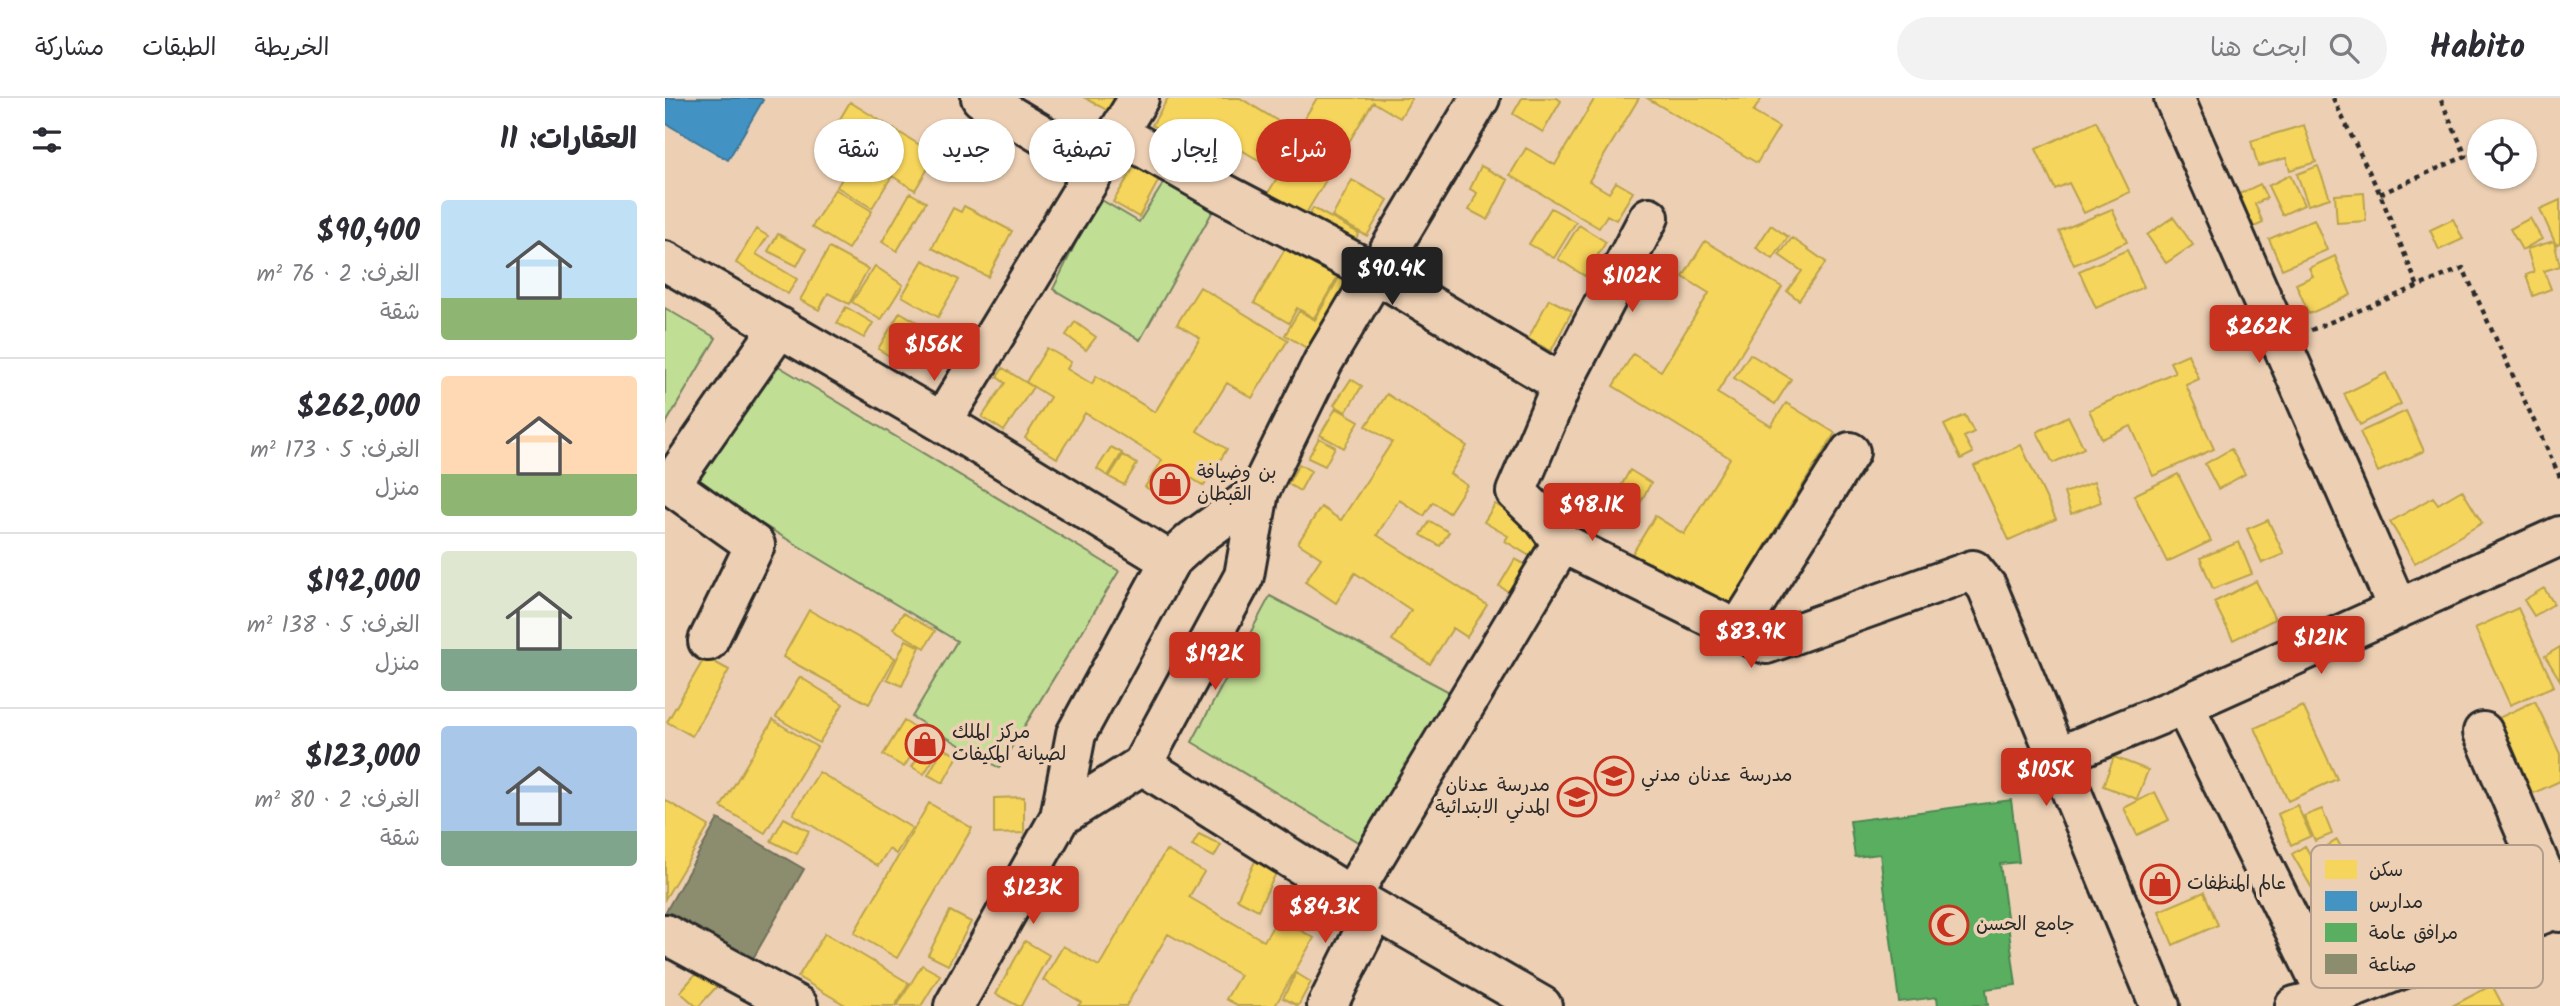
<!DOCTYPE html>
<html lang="ar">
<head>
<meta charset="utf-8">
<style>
	body { margin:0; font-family:Kalam,"Playpen Sans Arabic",sans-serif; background:#f2f2f3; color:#2b2b33; direction:rtl; height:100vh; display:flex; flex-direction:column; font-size:26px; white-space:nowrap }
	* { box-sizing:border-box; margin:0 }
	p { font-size:23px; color:#7c7c81 }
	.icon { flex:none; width:38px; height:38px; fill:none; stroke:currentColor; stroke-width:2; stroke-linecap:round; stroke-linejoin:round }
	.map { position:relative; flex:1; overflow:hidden; direction:ltr }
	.panel { display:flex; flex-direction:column; background:#fff; width:665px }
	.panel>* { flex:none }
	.top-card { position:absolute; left:21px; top:21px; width:665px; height:63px; direction:rtl; display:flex; gap:14px }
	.tools { position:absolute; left:1802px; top:21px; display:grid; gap:14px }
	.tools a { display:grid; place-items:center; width:70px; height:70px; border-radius:50%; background:#fff; box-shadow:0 2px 5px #0004; font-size:35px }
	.price { position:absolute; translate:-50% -60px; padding:0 16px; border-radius:7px; background:#c8321e; color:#fff; font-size:23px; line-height:46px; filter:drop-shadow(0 2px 4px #0008) }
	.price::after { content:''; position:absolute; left:50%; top:42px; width:21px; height:16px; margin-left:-10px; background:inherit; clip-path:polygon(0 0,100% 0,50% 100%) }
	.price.active { background:#222; color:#fff }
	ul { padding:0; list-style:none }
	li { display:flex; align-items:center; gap:21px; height:175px; padding:0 28px }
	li+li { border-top:2px solid #e1e1e2 }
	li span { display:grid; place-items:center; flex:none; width:196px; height:140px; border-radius:7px; color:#555 }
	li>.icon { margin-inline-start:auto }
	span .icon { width:84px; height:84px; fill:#fffc; stroke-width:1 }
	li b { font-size:30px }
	h2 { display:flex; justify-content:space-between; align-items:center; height:84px; padding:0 28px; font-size:30px }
	.pill { padding:0 24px; border-radius:32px; background:#fff; box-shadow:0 2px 5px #0004; font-size:24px; line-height:63px }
	.pill.active { background:#c8321e; color:#fff }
	header { display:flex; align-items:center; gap:42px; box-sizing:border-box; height:98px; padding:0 35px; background:#fff; border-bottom:2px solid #e1e1e2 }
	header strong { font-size:33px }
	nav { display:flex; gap:38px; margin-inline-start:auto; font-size:24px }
	.search { width:490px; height:63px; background:#f2f2f3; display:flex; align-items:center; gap:18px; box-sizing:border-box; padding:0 24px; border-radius:38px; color:#7c7c81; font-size:26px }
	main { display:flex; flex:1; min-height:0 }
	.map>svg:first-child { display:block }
	.green { fill:#c1de95; stroke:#768460; stroke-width:2 }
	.homes { fill:#f6d55c; stroke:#b9a24d; stroke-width:2 }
	.schools { fill:#4393c3; stroke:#3c7495; stroke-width:2 }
	.public { fill:#5aae61; stroke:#4c8751; stroke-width:2 }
	.industry { fill:#8c8c6e; stroke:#6f6f5a; stroke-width:2 }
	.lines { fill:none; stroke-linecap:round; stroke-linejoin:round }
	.minor-casing { stroke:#2b2b2b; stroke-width:44 }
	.path { stroke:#2b2b2b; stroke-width:4.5; stroke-dasharray:5 5; stroke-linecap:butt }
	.minor { stroke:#edd0b4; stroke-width:38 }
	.labels { text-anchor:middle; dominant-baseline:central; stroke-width:7; stroke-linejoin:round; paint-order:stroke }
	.poi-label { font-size:19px; fill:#2b2b2b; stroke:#edd0b4; text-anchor:start }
	.key { fill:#edd0b4; stroke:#b39e8b; stroke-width:2 }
	.key-label { font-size:19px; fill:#2b2b2b }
</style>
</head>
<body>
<header>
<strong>Habito</strong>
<div class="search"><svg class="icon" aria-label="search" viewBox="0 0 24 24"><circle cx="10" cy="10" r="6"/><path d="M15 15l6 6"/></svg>ابحث هنا</div>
<nav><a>الخريطة</a><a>الطبقات</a><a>مشاركة</a></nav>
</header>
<main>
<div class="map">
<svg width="1895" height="908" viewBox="0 0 1895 908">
	<rect width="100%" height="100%" fill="#edd0b4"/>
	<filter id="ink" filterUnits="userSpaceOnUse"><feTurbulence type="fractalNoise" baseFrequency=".0143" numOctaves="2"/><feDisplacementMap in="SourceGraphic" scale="14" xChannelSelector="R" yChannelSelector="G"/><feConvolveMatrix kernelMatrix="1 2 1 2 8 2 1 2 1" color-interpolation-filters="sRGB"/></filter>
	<g filter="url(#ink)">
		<path class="green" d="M 510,67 L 558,95 L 475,242 L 388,191 L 433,100 L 474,124 Z
			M 0,210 L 51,240 L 0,327 Z
			M 105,263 L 454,473 L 334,670 L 247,619 L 292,543 L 30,386 Z
			M 605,498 L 790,597 L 703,750 L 527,644 Z"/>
		<path class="homes" d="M 420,0 L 455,0 L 447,15 Z
			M 503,0 L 575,0 L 631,34 L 652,0 L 747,0 L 735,20 L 708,4 L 640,117 L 603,95 L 615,75 L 541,31 L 529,52 L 487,27 Z
			M 857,0 L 892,0 L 896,3 L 878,34 L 848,16 Z
			M 930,0 L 974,0 L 924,83 L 944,95 L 951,84 L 968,94 L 951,122 L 942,117 L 934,130 L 845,77 L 861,50 L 890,67 Z
			M 982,0 L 1097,0 L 1088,14 L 1114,29 L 1092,65 Z
			M 185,4 L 271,57 L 250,92 L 227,78 L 207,110 L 172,89 L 194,53 L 166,36 Z
			M 1431,23 L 1465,94 L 1419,115 L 1404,85 L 1390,91 L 1371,51 Z
			M 1639,27 L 1651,64 L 1625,72 L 1621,60 L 1593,68 L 1586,43 Z
			M 471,66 L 497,76 L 474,119 L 448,104 Z
			M 816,68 L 843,82 L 823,122 L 804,112 L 812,95 L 805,91 Z
			M 1653,68 L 1665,100 L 1643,107 L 1632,76 Z
			M 1625,77 L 1639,107 L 1617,117 L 1603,88 Z
			M 687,82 L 723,102 L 702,138 L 667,119 Z
			M 1595,86 L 1602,100 L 1590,106 L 1598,125 L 1589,129 L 1574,96 Z
			M 170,91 L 207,113 L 183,151 L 147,129 Z
			M 245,95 L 261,104 L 232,153 L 217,144 Z
			M 1699,95 L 1701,123 L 1672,125 L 1670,97 Z
			M 1895,102 L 1895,145 L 1891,147 L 1875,111 Z
			M 299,108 L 347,133 L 323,179 L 267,150 L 288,110 L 296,114 Z
			M 648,110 L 694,135 L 686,150 L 640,124 Z
			M 886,110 L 911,124 L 889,160 L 864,146 Z
			M 1447,111 L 1462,144 L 1409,167 L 1394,133 Z
			M 1508,119 L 1528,147 L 1501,165 L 1482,137 Z
			M 1865,120 L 1877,141 L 1857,152 L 1845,131 Z
			M 1649,121 L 1662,152 L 1617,171 L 1604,141 Z
			M 1788,121 L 1798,141 L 1774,152 L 1765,132 Z
			M 914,127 L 941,144 L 920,178 L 893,161 Z
			M 1106,127 L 1123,139 L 1108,161 L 1091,150 Z
			M 91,131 L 103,138 L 91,156 L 132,181 L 123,196 L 71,165 Z
			M 113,136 L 141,151 L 132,168 L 103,153 Z
			M 1127,140 L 1161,164 L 1134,202 L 1122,193 L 1137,173 L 1114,157 Z
			M 625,142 L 677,171 L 649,220 L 632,210 L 624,225 L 589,205 Z
			M 1040,143 L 1117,189 L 1052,295 L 1106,328 L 1121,305 L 1170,335 L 1059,515 L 966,458 L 990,418 L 1019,436 L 1065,360 L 948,288 L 968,256 L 996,273 L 1044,195 L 1018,179 Z
			M 1889,143 L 1895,168 L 1879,173 L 1886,191 L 1868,198 L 1861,177 L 1869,174 L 1862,151 Z
			M 164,150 L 203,171 L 184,206 L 163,195 L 154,212 L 135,202 Z
			M 1462,152 L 1479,189 L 1431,210 L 1414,173 Z
			M 1670,158 L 1686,197 L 1644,216 L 1631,186 L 1648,178 L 1644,170 Z
			M 258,162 L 294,182 L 273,219 L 237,198 Z
			M 210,168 L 238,187 L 216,222 L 187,204 Z
			M 677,174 L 691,182 L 650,255 L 620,237 L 634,213 L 650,222 Z
			M 535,189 L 623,242 L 587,300 L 562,285 L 532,333 L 562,351 L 539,388 L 513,372 L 497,399 L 480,389 L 497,362 L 420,315 L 392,360 L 360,340 L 385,299 L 361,284 L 382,250 L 406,264 L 402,271 L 427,286 L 431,278 L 490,314 L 535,240 L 512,226 Z
			M 884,201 L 907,213 L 886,253 L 863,241 Z
			M 181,209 L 208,225 L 199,240 L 172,225 Z
			M 235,214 L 264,231 L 241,268 L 213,251 Z
			M 410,224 L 431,239 L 421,252 L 401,237 Z
			M 1085,256 L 1126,281 L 1110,306 L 1069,280 Z
			M 1523,256 L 1534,281 L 1521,287 L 1549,351 L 1488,378 L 1466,328 L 1437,341 L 1424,312 L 1510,274 L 1505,264 Z
			M 338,270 L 368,289 L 339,333 L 317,319 L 340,285 L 332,279 Z
			M 1721,275 L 1736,306 L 1695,327 L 1679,296 Z
			M 686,281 L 697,288 L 681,314 L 669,307 Z
			M 722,296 L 802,348 L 785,376 L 802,387 L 784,415 L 768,404 L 759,418 L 734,402 L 712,437 L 822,507 L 802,539 L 788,530 L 765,566 L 727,542 L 746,512 L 690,475 L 671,505 L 640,484 L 656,460 L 633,445 L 656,409 L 676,422 L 727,344 L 701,328 Z
			M 671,310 L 694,323 L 679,350 L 655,337 Z
			M 1741,313 L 1759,353 L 1713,374 L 1695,334 Z
			M 1300,317 L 1309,334 L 1299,339 L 1308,355 L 1296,361 L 1279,327 Z
			M 1403,318 L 1419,350 L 1388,365 L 1372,334 Z
			M 654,340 L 670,349 L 660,368 L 643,360 Z
			M 1356,347 L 1391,421 L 1344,442 L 1309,368 Z
			M 446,349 L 457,355 L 443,378 L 432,371 Z
			M 1566,351 L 1580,376 L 1553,391 L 1540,366 Z
			M 458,357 L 472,366 L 459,387 L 444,379 Z
			M 634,366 L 646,373 L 635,393 L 623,386 Z
			M 965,372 L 986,385 L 974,407 L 952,395 Z
			M 1513,376 L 1546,443 L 1502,464 L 1469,397 Z
			M 1429,384 L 1436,404 L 1406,416 L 1399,395 Z
			M 1797,392 L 1817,425 L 1750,465 L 1725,424 L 1768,399 L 1773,406 Z
			M 830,406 L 882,436 L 868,460 L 840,443 L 843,438 L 819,424 Z
			M 1603,422 L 1619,456 L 1597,465 L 1582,431 Z
			M 765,423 L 784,434 L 775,448 L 756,437 Z
			M 1574,444 L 1587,476 L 1548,491 L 1535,460 Z
			M 850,461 L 865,469 L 849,497 L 834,488 Z
			M 1591,483 L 1610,521 L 1568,542 L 1549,504 Z
			M 1879,490 L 1889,506 L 1869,518 L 1859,502 Z
			M 1853,510 L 1889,588 L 1845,607 L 1810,530 Z
			M 144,512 L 230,560 L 204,606 L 118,559 Z
			M 238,515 L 270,533 L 260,550 L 228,531 Z
			M 241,542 L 255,549 L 237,588 L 222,581 Z
			M 1895,549 L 1895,582 L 1880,558 Z
			M 40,559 L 64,572 L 27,638 L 2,624 Z
			M 135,579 L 178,606 L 154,645 L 111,619 Z
			M 1870,603 L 1895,656 L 1895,683 L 1860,699 L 1825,624 Z
			M 1638,608 L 1672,681 L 1623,703 L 1590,630 Z
			M 108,622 L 152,649 L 100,735 L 56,709 Z
			M 239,623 L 260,636 L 239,669 L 218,657 Z
			M 264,642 L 276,649 L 259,676 L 247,669 Z
			M 278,650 L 293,658 L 278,685 L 263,677 Z
			M 1449,659 L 1483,672 L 1472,701 L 1438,688 Z
			M 154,674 L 247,730 L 231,756 L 224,751 L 213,768 L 128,716 Z
			M 1490,694 L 1504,722 L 1472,737 L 1459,710 Z
			M 359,699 L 359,735 L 329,736 L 329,700 Z
			M 0,702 L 44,728 L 0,801 Z
			M 264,705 L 307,730 L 232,860 L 189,835 Z
			M 1632,707 L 1646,738 L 1626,747 L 1613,716 Z
			M 1657,711 L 1667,736 L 1650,743 L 1639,718 Z
			M 119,720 L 144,733 L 132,756 L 106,743 Z
			M 534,736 L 556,747 L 549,759 L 527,748 Z
			M 1672,742 L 1694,778 L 1654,802 L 1627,756 L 1640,748 L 1646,758 Z
			M 501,752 L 539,774 L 524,799 L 599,843 L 613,820 L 649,840 L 610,908 L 574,908 L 561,901 L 575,877 L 503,836 L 461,908 L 413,908 L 416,904 L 378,882 L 398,848 L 434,868 Z
			M 593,757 L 615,767 L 593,812 L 572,801 Z
			M 1539,794 L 1553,827 L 1508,847 L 1494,813 Z
			M 285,813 L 306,824 L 283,867 L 263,857 Z
			M 160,835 L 244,885 L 230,908 L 182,908 L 133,879 Z
			M 360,843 L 384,857 L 356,908 L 353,908 L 331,896 Z
			M 257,867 L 275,877 L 256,908 L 232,908 Z
			M 37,869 L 55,885 L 34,908 L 31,908 L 15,894 Z
			M 631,875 L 646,884 L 633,908 L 618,900 Z
			M 1827,887 L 1838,908 L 1787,908 Z"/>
		<path class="schools" d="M 0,0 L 95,0 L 98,2 L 63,62 L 0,25 Z"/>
		<path class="public" d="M 1346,702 L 1354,764 L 1335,766 L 1351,887 L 1321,891 L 1323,907 L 1273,908 L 1272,899 L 1234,904 L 1215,756 L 1190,759 L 1185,723 Z"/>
		<path class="industry" d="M 53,721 L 139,771 L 86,864 L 0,815 Z"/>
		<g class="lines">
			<defs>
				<path id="minor" d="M 316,0 L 431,69
					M 1509,0 L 1733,511
					M 453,35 L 558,95 L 712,176 L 897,286 L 851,394 L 879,421 L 897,445 L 686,798
					M 0,163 L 277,324 L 505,463
					M 897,286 L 984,119
					M 277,324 L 474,0
					M 0,383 L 90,447 L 43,543
					M 6,386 L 115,229
					M 897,445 L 1101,546 L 1308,472 L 1322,489 L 1495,908
					M 1073,532 L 1185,354
					M 1519,607 L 1667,908
					M 1818,634 L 1895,814
					M 1392,659 L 1519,607 L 1895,438
					M 477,667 L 686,798 L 877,908
					M 395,719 L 477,667 L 579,478 L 594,394 L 658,264 L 815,0
					M 0,836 L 133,908
					M 289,908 L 395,719 L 411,636 L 505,463 L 528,442 L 594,394
					M 662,908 L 710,812
					M 1630,908 L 1663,900 L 1895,809"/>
			</defs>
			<use href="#minor" class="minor-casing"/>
			<path class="path" d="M 1668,0 L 1715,96 L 1753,189
				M 1715,96 L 1801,58 L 1775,0
				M 1646,232 L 1798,170 L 1895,379"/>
			<use href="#minor" class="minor"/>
		</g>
	</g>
	<defs>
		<symbol id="shop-ring" viewBox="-11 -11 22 22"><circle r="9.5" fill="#edd0b4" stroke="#c8321e" stroke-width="1.5"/><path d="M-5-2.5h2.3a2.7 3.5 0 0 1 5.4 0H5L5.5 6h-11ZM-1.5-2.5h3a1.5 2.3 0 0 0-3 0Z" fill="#c8321e"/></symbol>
		<symbol id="school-ring" viewBox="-11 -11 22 22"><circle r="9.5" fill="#edd0b4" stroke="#c8321e" stroke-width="1.5"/><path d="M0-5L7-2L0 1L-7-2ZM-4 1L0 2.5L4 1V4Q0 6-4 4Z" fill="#c8321e"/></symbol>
		<symbol id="mosque-ring" viewBox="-11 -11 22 22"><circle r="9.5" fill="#edd0b4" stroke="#c8321e" stroke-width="1.5"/><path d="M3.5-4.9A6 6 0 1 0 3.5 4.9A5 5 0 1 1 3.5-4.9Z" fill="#c8321e"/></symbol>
	</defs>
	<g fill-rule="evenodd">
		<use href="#shop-ring" x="483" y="364" width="44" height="44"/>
		<use href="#shop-ring" x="238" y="624" width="44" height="44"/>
		<use href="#school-ring" x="927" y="656" width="44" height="44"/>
		<use href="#school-ring" x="890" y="677" width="44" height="44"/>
		<use href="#shop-ring" x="1473" y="764" width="44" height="44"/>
		<use href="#mosque-ring" x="1262" y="805" width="44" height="44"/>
	</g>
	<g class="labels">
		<g class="poi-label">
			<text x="532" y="375">بن وضيافة<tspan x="532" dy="22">القبطان</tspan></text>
			<text x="287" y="635">مركز الملك<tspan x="287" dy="22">لصيانة المكيفات</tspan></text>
			<text x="976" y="678">مدرسة عدنان مدني</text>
			<text x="885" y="688" text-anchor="end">مدرسة عدنان<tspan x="885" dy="22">المدني الابتدائية</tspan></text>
			<text x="1522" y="786">عالم المنظفات</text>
			<text x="1311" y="827">جامع الحسن</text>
		</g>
	</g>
	<rect x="1646" y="747" width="232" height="143" rx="10" class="key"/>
	<rect x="1660" y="762" width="32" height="19" fill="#f6d55c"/>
	<rect x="1660" y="793" width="32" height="20" fill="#4393c3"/>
	<rect x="1660" y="825" width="32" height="19" fill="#5aae61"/>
	<rect x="1660" y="856" width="32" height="20" fill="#8c8c6e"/>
	<g class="key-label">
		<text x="1704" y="778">سكن</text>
		<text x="1704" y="810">مدارس</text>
		<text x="1704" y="841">مرافق عامة</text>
		<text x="1704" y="873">صناعة</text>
	</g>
</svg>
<div class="tools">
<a><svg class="icon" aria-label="locate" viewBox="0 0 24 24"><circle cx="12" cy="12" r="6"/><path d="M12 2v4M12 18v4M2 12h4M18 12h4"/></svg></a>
</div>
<b class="price active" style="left:727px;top:209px">$90.4K</b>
<b class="price" style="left:967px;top:216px">$102K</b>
<b class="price" style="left:1594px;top:267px">$262K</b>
<b class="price" style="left:269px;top:285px">$156K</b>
<b class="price" style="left:927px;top:445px">$98.1K</b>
<b class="price" style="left:1086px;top:572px">$83.9K</b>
<b class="price" style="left:1656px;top:578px">$121K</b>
<b class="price" style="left:550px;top:594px">$192K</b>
<b class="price" style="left:1381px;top:710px">$105K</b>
<b class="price" style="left:368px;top:828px">$123K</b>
<b class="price" style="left:660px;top:847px">$84.3K</b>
<div class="top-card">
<a class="pill active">شراء</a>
<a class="pill">إيجار</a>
<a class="pill">تصفية</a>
<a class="pill">جديد</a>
<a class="pill">شقة</a>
</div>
</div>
<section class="panel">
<h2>العقارات: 11<svg class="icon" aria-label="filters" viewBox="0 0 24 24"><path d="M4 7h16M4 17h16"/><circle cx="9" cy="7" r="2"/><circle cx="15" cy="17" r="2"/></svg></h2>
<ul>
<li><span style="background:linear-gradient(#bfe0f5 70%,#8fb573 0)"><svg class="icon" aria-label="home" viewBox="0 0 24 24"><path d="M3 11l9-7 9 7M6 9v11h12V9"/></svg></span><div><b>$90,400</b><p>الغرف: 2 · 76 m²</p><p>شقة</p></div></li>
<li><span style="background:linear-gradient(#ffd9b3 70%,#8fb573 0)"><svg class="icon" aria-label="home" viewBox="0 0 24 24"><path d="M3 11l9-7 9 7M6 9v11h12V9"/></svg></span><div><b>$262,000</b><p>الغرف: 5 · 173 m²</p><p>منزل</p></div></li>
<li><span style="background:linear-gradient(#dfe7d0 70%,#7fa58c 0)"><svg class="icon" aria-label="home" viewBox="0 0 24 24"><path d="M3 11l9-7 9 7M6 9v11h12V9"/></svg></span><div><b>$192,000</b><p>الغرف: 5 · 138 m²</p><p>منزل</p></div></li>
<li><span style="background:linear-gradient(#a9c7e8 75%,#7fa58c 0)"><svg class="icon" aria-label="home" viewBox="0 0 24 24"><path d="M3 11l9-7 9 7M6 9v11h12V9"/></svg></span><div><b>$123,000</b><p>الغرف: 2 · 80 m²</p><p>شقة</p></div></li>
</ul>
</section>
</main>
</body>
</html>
